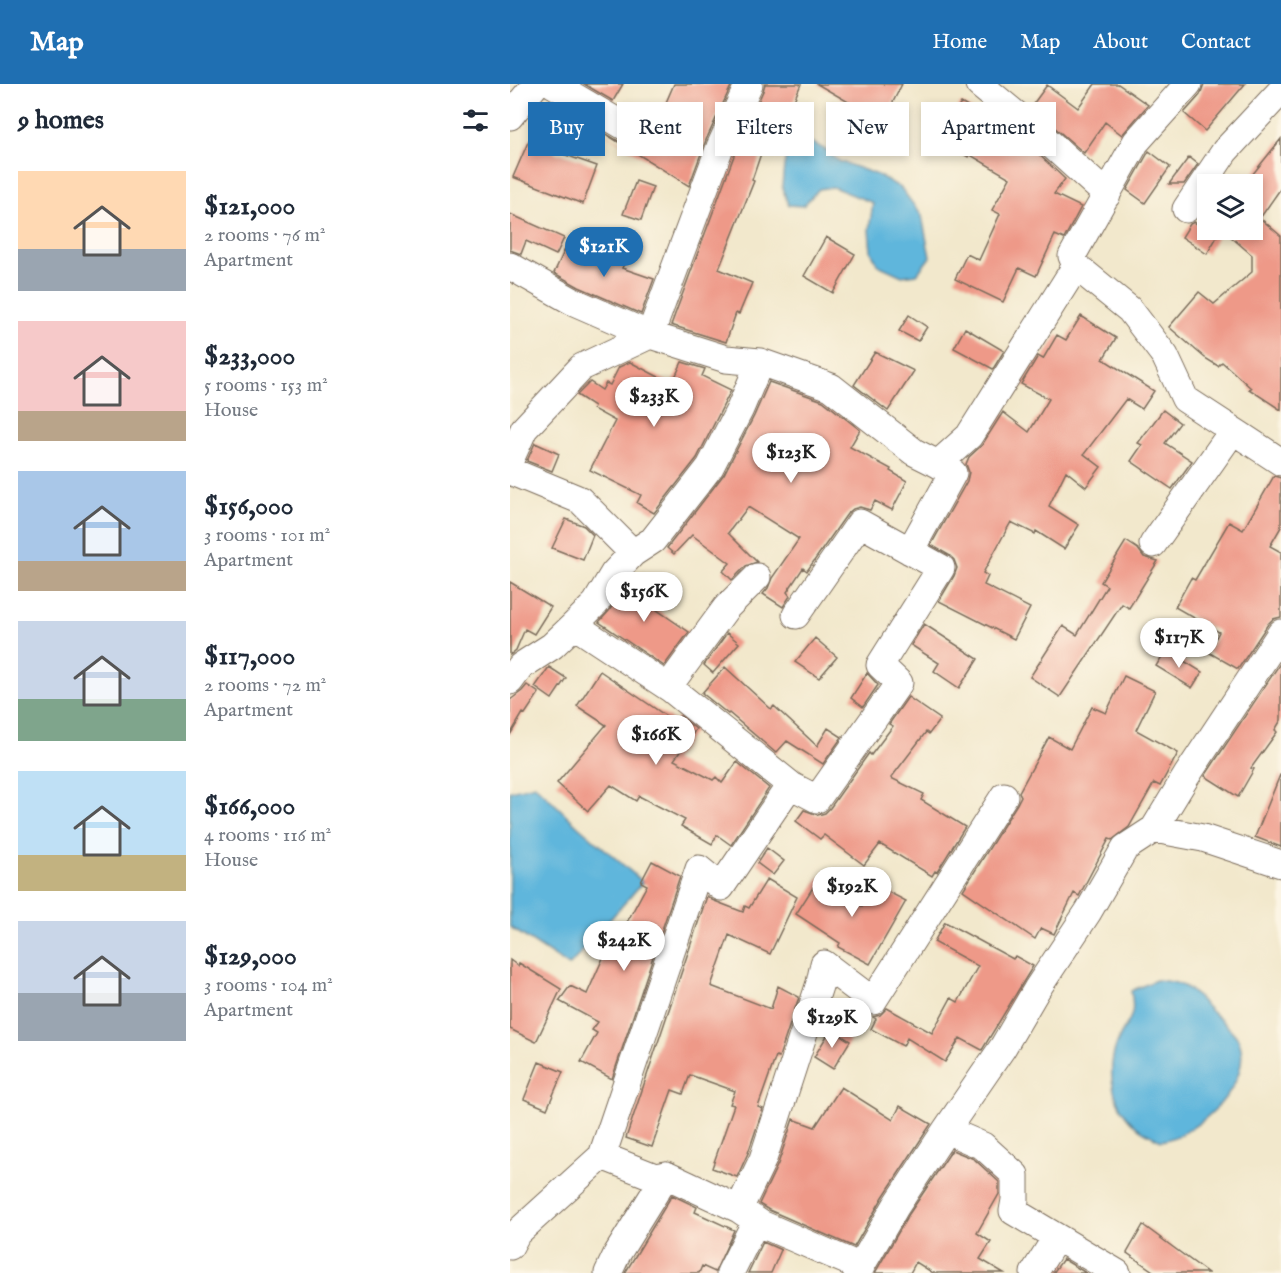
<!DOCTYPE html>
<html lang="en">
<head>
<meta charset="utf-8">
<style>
	body { margin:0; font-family:"IM FELL English",serif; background:#f6f6f7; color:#1f2937; height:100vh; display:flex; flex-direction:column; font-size:22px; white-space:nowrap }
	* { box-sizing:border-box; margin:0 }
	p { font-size:20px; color:#747a83 }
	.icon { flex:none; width:33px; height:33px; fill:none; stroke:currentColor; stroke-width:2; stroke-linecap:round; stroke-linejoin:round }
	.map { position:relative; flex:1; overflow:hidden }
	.drawer { display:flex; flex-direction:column; background:#fff; width:510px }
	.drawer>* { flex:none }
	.banner { position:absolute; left:18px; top:18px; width:570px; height:54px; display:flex; gap:12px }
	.fabs { position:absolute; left:687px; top:90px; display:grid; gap:12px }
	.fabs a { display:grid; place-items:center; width:66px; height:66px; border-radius:0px; background:#fff; box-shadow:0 3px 9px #0003; font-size:30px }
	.price { position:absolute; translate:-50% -51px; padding:0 14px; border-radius:21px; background:#fff; color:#222; font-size:20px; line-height:39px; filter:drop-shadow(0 2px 3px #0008) }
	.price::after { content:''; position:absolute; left:50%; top:36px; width:18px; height:14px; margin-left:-9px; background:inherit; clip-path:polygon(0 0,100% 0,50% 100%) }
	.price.active { background:#1f6fb2; color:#fff }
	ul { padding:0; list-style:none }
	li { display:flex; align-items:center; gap:18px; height:150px; padding:0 18px }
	li span { display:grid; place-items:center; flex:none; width:168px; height:120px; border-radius:0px; color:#555 }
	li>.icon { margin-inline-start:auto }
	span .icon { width:72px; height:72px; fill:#fffc; stroke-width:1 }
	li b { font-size:26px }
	h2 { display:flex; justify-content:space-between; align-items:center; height:72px; padding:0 18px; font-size:26px }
	.tag { padding:0 21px; border-radius:0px; background:#fff; box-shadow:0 3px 9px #0003; font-size:21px; line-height:54px }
	.tag.active { background:#1f6fb2; color:#fff }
	header { display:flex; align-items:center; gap:36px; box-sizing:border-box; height:84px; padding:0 30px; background:#1f6fb2; color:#fff }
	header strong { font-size:28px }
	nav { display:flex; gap:33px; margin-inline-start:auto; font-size:21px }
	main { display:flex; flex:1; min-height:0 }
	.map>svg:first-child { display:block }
	.water { fill:#5fb6dc; stroke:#4d707d; stroke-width:1.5 }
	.building { fill:#e98 }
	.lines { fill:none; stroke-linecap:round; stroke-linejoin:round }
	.minor-casing { stroke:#7b6c5b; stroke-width:29 }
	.minor { stroke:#fff; stroke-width:27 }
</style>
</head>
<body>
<header>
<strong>Map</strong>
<nav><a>Home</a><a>Map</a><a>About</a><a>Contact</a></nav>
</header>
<main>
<section class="drawer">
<h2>9 homes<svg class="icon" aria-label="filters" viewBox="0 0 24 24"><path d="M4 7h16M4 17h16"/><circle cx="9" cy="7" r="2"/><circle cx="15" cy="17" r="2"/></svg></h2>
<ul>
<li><span style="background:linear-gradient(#ffd9b3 65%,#9aa5b1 0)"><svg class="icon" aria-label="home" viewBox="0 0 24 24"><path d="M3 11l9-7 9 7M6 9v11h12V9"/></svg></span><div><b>$121,000</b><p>2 rooms · 76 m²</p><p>Apartment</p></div></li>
<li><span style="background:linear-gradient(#f6c9c9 75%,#b9a48a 0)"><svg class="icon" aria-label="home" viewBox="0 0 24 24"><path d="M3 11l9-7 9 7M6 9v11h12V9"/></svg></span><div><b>$233,000</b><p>5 rooms · 153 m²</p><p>House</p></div></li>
<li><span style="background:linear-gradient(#a9c7e8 75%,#b9a48a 0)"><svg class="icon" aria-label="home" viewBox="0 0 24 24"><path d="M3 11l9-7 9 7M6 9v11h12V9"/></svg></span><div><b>$156,000</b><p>3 rooms · 101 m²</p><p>Apartment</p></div></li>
<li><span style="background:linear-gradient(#c9d6e8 65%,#7fa58c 0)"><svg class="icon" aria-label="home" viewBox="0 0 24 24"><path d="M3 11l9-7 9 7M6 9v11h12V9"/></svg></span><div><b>$117,000</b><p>2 rooms · 72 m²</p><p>Apartment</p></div></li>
<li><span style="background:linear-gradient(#bfe0f5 70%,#c2b280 0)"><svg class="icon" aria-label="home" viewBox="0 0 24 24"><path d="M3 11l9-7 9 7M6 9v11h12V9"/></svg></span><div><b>$166,000</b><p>4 rooms · 116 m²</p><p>House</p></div></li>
<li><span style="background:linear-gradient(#c9d6e8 60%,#9aa5b1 0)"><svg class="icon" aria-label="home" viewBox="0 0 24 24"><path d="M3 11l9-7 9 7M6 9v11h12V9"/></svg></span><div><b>$129,000</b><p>3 rooms · 104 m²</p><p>Apartment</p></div></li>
</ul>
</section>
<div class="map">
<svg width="771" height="1189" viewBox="0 0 771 1189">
	<rect width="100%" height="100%" fill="#fcf5e5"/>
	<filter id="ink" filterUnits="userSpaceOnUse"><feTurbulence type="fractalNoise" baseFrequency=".0167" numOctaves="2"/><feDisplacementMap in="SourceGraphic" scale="12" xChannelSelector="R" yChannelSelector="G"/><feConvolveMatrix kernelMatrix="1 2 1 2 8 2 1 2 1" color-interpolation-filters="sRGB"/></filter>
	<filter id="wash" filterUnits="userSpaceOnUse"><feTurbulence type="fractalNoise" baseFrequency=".008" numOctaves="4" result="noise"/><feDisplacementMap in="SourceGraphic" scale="24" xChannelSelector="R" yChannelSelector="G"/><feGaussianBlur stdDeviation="1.35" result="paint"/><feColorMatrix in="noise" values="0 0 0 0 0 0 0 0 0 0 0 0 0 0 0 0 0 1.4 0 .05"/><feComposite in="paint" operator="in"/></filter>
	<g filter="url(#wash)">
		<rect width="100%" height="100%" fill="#f2e8cc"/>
		<path class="water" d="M 290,52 L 316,66 L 329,77 L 368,91 L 391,104 L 412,132 L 420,173 L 407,190 L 392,192 L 368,181 L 361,167 L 359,146 L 363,119 L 323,103 L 309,105 L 293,122 L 278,121 L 272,102 L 274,82 L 278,62 Z
			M 25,701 L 68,742 L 133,798 L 59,882 L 0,843 L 0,707 Z
			M 646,896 C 676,898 680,905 700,926 C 707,933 724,947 728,955 C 747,997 688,1051 651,1057 C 644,1053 634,1049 627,1043 C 602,1023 596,988 607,959 C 616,935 627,938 621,907 Z"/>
		<g id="blocks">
			<path class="building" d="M 74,0 L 113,0 L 103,17 Z
				M 164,0 L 222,0 L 196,56 L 179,102 L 73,36 L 113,60 L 120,62 L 128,60 L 135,53 L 137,47 L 135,40 L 145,44 Z
				M 255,0 L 291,0 L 273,42 L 262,37 L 242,96 L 244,97 L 209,185 L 242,199 L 229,230 L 226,229 L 216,258 L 161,241 L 225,69 L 253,7 Z
				M 307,0 L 392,0 L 373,38 Z
				M 585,0 L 608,0 L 638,21 L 612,51 L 595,38 L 574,69 L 521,23 L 537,1 L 568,24 Z
				M 694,0 L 735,0 L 695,47 L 674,29 L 690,11 Z
				M 451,19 L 489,42 L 490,39 L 493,41 L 523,65 L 555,95 L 544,110 L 571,123 L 554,155 L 545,151 L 526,192 L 509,184 L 493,218 L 445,195 L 457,170 L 469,176 L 490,130 L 482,126 L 500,94 L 459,70 L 458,73 L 429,56 Z
				M 771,55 L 771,104 L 750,134 L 771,152 L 771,326 L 739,305 L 741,304 L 712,278 L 708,282 L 695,274 L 659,243 L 689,208 L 704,220 L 742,188 L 742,171 L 713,146 L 742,146 L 742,91 Z
				M 19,56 L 49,70 L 50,69 L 87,82 L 73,120 L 3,93 Z
				M 639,67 L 660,83 L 635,119 L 617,106 Z
				M 679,73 L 688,80 L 674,100 L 659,100 Z
				M 126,97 L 143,103 L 131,136 L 113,130 Z
				M 0,130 L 54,154 L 46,171 L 16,157 L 11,170 L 0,166 Z
				M 684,138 L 707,153 L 697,170 L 672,153 L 680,140 Z
				M 316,153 L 345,170 L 323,209 L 294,192 Z
				M 58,159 L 94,173 L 95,171 L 114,180 L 112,184 L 144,195 L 131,230 L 69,203 L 44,189 Z
				M 399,231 L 417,243 L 408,257 L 389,247 Z
				M 571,232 L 606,254 L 593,275 L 644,307 L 632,325 L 616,315 L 574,370 L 591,383 L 576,403 L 556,387 L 539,422 L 569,441 L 554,465 L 526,447 L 525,450 L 501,438 L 492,454 L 473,489 L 478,492 L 474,501 L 520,524 L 504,555 L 429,517 L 444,492 L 447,484 L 444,476 L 439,471 L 421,461 L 457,397 L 459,388 L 456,380 L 459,373 L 472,361 L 493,328 L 519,348 L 539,315 L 511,300 L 528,272 L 533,275 L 547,251 L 556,256 Z
				M 455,244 L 494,267 L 483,285 L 444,264 Z
				M 365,268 L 404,287 L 378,327 L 344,301 Z
				M 120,278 L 162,300 L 172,278 L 195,285 L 192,292 L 221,306 L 187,374 L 144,429 L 127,419 L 131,411 L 80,386 L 105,337 L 83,325 L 84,322 L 67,311 L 80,298 L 92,306 L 96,299 L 100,301 L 109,283 Z
				M 259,298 L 313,317 L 350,346 L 340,363 L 381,385 L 380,387 L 397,397 L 382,426 L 365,417 L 360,426 L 350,423 L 343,425 L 337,430 L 297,487 L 293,484 L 277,508 L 280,512 L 273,523 L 253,510 L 258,504 L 262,494 L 289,455 L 238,423 L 218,449 L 247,478 L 236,482 L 222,496 L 213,487 L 220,479 L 182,451 L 164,470 L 157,464 L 214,390 L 244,332 Z
				M 653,326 L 670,339 L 655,359 L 682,377 L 662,405 L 621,377 L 632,361 L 628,359 Z
				M 25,359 L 49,370 L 42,387 L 17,377 Z
				M 764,392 L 771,394 L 771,443 L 760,462 L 771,468 L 771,533 L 763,535 L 758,540 L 728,585 L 698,568 L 709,548 L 665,523 L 681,494 L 685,496 L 719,438 L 733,446 Z
				M 56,435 L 74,442 L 83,451 L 73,476 L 42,464 Z
				M 616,457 L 628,465 L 634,473 L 648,477 L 619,524 L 612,520 L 550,613 L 520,593 L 553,542 L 567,551 L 597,502 L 591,498 Z
				M 124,490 L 143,504 L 134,517 L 179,548 L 154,582 L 89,538 L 99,527 L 116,499 Z
				M 0,498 L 41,523 L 24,550 L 15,545 L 6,566 L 0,571 Z
				M 414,540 L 468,575 L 449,604 L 424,587 L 429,579 L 401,561 Z
				M 217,549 L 229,559 L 203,589 L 194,581 Z
				M 305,554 L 327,573 L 309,594 L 285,578 Z
				M 656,566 L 692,588 L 682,604 L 646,582 Z
				M 771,578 L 771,636 L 765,646 L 767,648 L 741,684 L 744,685 L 728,713 L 695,692 Z
				M 39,583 L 56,594 L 42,615 L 25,603 Z
				M 215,583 L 261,625 L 264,622 L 307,662 L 318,644 L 332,653 L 313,680 L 277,657 L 266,669 L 219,629 L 218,630 L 192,609 Z
				M 90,587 L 165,638 L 170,632 L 186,645 L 164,676 L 203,696 L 206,693 L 212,699 L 227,678 L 259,704 L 221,761 L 207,751 L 202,760 L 171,742 L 175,736 L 129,712 L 126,717 L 101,701 L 78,727 L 47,699 L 96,641 L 67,622 Z
				M 357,589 L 368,601 L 353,623 L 341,614 Z
				M 614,592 L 645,607 L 626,646 L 668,669 L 650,702 L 644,699 L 619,743 L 602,756 L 599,755 L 569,812 L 564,809 L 544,850 L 531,844 L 525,855 L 453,806 L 507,720 L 511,712 L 509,708 L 539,653 L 560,665 L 582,623 L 596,629 Z
				M 17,601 L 29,609 L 15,630 L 13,629 L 0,651 L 0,616 L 12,607 Z
				M 398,613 L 430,635 L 419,650 L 416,648 L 381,694 L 414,710 L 411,716 L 455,743 L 427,788 L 425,787 L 422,792 L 370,760 L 354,781 L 314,751 L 310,755 L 286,737 L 294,726 L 308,731 L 315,729 L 320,724 L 359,669 L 361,671 L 383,642 L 379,640 Z
				M 770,691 L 771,691 L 771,763 L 745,753 Z
				M 257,764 L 274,777 L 263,791 L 247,779 Z
				M 142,777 L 170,792 L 102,995 L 71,978 L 87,949 L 82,946 L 88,938 L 49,917 L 60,902 L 77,910 L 93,874 L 85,868 L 99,846 L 110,851 L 137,801 L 131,798 Z
				M 309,794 L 352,822 L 363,800 L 396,817 L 360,880 L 328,863 L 330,859 L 286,830 Z
				M 257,795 L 287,813 L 260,870 L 219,851 L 201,902 L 261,925 L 268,902 L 289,913 L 269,973 L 266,972 L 248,1023 L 253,1025 L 238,1069 L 227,1093 L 202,1084 L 224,1021 L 220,1020 L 225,1007 L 180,991 L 173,1010 L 162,1006 L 142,1063 L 116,1054 L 197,812 L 202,816 L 233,828 L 235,822 L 239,824 Z
				M 435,838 L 503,875 L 505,872 L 523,882 L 472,966 L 450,954 L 435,978 L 397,954 L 393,962 L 361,945 L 366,935 L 363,933 L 370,931 L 377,924 L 422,949 L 441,914 L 448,918 L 468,882 L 424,858 Z
				M 0,876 L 8,882 L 9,879 L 51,905 L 26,958 L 0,945 Z
				M 321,945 L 340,957 L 323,985 L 304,973 Z
				M 29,978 L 53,988 L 37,1025 L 14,1015 Z
				M 331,1003 L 383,1036 L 390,1022 L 421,1040 L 373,1113 L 344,1163 L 259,1126 L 249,1120 L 268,1080 L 283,1035 L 305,1043 Z
				M 442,1066 L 464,1075 L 489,1098 L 489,1110 L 467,1149 L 481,1158 L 470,1175 L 494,1189 L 423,1189 L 406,1178 L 400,1189 L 365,1189 L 399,1130 Z
				M 162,1111 L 187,1123 L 185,1128 L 224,1146 L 205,1188 L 192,1182 L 189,1189 L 115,1189 Z
				M 633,1141 L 698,1189 L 646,1189 L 617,1169 Z
				M 253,1158 L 271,1166 L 261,1189 L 238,1189 Z
				M 553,1175 L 576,1189 L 543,1189 Z"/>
		</g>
	</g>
	<g filter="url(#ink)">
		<use href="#blocks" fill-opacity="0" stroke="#7b6c5b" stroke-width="1.5"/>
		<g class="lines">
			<defs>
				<path id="minor" d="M 43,0 L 121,46
					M 469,0 L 533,53 L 597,111
					M 0,32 L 26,0
					M 676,125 L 715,67 L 771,7
					M 0,182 L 62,217 L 140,251 L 216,275 L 250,278 L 321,303 L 404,368 L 428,380 L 459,352 L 566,182 L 562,172 L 626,58 L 678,0
					M 566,182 L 620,226 L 655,272 L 675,315 L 771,378
					M 0,376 L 14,345 L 72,283 L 140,251 L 210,63 L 239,0
					M 0,387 L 70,416 L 123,469
					M 643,460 L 722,348
					M 400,467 L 443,389 L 428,380
					M 64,541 L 161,605 L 282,702 L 274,710 L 211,803 L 189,785 L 92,1072 L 145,1093 L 156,1091
					M 0,597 L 11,582 L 42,562 L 64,541 L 86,519 L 104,489 L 123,469 L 143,456 L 200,383 L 230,325 L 250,278
					M 158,603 L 216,524 L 247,493
					M 282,702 L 307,715 L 389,599 L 370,581 L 431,484 L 350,439 L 286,531
					M 644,745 L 677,691 L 771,549
					M 229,1125 L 253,1075 L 310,899 L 314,880 L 363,917 L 494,712
					M 0,1162 L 7,1149 L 92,1072
					M 98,1189 L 107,1170 L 156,1091 L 229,1125 L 251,1140 L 351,1183
					M 220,1189 L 246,1137
					M 347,1189 L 386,1122 L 436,1046
					M 524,1189 L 546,1154
					M 607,1189 L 503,1127 L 505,1116 L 505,1091 L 473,1062 L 436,1046 L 493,963 L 527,905 L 578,828 L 615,764 L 644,745 L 693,754 L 771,780"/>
			</defs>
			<use href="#minor" class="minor-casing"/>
			<use href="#minor" class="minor"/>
		</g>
	</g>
</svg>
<div class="fabs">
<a><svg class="icon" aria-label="layers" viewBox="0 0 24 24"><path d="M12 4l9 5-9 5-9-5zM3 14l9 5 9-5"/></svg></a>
</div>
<b class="price active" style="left:94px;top:194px">$121K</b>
<b class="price" style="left:144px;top:344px">$233K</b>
<b class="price" style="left:281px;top:400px">$123K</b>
<b class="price" style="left:134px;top:539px">$156K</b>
<b class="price" style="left:669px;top:585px">$117K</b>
<b class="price" style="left:146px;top:682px">$166K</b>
<b class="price" style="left:342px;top:834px">$192K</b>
<b class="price" style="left:114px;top:888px">$242K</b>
<b class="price" style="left:322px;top:965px">$129K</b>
<div class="banner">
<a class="tag active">Buy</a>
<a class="tag">Rent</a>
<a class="tag">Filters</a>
<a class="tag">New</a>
<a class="tag">Apartment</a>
</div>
</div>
</main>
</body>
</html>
